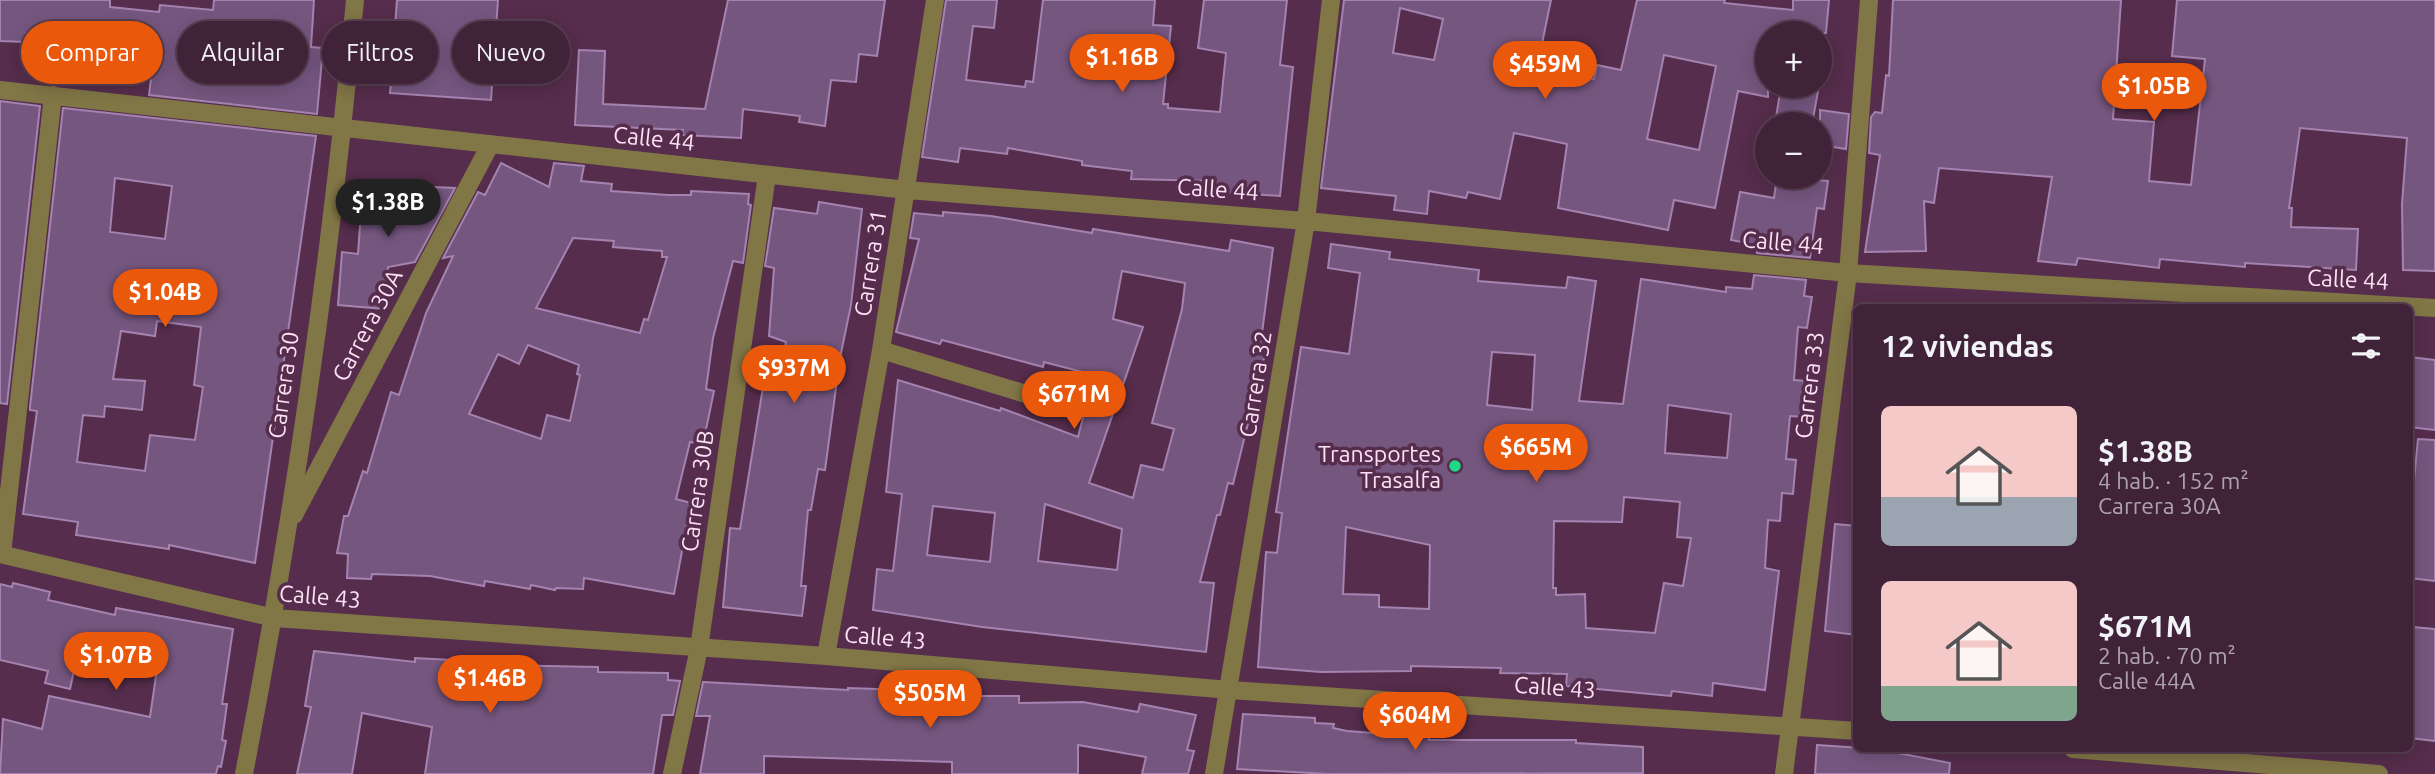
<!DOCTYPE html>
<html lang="es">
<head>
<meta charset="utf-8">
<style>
	body { margin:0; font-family:Ubuntu,sans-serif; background:#472a41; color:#f1f3f6; height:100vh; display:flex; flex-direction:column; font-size:26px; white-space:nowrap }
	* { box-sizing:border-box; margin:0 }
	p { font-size:23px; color:#aea4ae }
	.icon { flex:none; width:38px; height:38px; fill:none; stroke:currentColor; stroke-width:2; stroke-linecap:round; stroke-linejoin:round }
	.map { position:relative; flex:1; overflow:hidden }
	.panel { position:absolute; left:1853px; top:304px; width:560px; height:448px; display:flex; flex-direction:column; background:#402239; border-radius:10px; box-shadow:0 4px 18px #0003,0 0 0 2px #593f53 }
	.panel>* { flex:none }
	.top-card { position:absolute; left:21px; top:21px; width:665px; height:63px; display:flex; gap:14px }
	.tools { position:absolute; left:1755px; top:21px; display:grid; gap:14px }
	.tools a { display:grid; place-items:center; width:77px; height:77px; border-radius:50%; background:#402239; box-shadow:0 4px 18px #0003,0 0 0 2px #593f53; font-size:35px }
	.price { position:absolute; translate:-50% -60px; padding:0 16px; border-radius:24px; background:#ea580c; color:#fff; font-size:23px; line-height:46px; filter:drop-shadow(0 2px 4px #0008) }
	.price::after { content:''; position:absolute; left:50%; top:42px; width:21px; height:16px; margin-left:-10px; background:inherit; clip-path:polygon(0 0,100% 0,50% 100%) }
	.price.selected { background:#222; color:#fff }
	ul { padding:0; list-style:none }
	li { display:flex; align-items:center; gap:21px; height:175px; padding:0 28px }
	li span { display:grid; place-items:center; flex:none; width:196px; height:140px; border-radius:10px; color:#555 }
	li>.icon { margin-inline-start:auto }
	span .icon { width:84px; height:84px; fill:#fffc; stroke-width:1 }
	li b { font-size:30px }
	h2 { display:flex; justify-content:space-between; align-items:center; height:84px; padding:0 28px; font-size:30px }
	.chip { padding:0 24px; border-radius:32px; background:#402239; box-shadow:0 4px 18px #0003,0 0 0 2px #593f53; font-size:24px; line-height:63px }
	.chip.selected { background:#ea580c; color:#fff }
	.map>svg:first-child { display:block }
	.building { fill:#75567f; stroke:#a483b0; stroke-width:2; fill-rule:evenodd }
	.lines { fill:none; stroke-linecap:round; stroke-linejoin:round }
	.minor { stroke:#817646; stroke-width:18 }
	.poi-dot { fill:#1dd988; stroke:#562d4c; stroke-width:2.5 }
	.labels { text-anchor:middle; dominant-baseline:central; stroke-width:7; stroke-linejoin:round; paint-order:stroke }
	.street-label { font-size:23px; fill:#fce2f4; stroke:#562d4c }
	.poi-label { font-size:23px; fill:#fce2f4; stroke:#562d4c; text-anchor:end }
</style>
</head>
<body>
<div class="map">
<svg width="2435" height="774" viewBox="0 0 2435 774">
	<rect width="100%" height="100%" fill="#562d4c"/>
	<path class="building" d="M 0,0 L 110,0 L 110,7 L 159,12 L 160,5 L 213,10 L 214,0 L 314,0 L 311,47 L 323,48 L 317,114 L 149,95 L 152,71 L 111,67 L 114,39 L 26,33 L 25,42 L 0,41 Z
		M 397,0 L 498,0 L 491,100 L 390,93 Z
		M 728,0 L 885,0 L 877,56 L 859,54 L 856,82 L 831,80 L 825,126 L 799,122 L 800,116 L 743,109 L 741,138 L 682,135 L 683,130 L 575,125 L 579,50 L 605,51 L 603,104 L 705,109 Z
		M 946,0 L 997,0 L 994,28 L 973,26 L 966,80 L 1025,87 L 1026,81 L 1033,82 L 1043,0 L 1155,0 L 1153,25 L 1171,26 L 1163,104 L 1168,104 L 1168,108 L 1220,112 L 1226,53 L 1198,48 L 1204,0 L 1287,0 L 1280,65 L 1293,67 L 1280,196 L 1210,191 L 1210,181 L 1131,179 L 1132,171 L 1082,165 L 1082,161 L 1008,148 L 1007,154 L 960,148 L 958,162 L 922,157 Z
		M 1344,0 L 1551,0 L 1537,68 L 1594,79 L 1597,65 L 1621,70 L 1637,0 L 1725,0 L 1724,3 L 1793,10 L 1793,0 L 1829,0 L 1826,33 L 1768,33 L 1768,97 L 1738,91 L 1715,208 L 1674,200 L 1668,230 L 1558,208 L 1567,144 L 1514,133 L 1500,199 L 1468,192 L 1466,198 L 1429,191 L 1427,214 L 1394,210 L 1396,196 L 1321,188 ZM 1400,8 L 1443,19 L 1434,60 L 1393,53 ZM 1664,55 L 1716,66 L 1699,150 L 1647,139 Z
		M 1893,0 L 2121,0 L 2113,119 L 2154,122 L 2149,181 L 2191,185 L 2205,59 L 2172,56 L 2177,0 L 2435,0 L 2435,271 L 2403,270 L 2402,204 L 2407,138 L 2300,128 L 2289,208 L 2292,208 L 2291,227 L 2358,229 L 2356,270 L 2245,263 L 2245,267 L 2160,259 L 2159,268 L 2078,258 L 2076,265 L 2038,261 L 2052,177 L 1939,168 L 1934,203 L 1924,201 L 1926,251 L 1865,252 L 1880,155 L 1869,153 L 1871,117 L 1875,112 L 1882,113 L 1886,75 L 1889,76 Z
		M 1781,86 L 1819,86 L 1812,124 L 1775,124 Z
		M 0,101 L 40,106 L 7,404 L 0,403 Z
		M 63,108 L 316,136 L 255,563 L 169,545 L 169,549 L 76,535 L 78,522 L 23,514 L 37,411 L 30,410 L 30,407 ZM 115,178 L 172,186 L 165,239 L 110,232 ZM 157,321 L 201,327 L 194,385 L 203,387 L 195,440 L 150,435 L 145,471 L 77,462 L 83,415 L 104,417 L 105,406 L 142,410 L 145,381 L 113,379 L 121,331 L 155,336 Z
		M 1820,110 L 1849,114 L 1846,149 L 1820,145 Z
		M 501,163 L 549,187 L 554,163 L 584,166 L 581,181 L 612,184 L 611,191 L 668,195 L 691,195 L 691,191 L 749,194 L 748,204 L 751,205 L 743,263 L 733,261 L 713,338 L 706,389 L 714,391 L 703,444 L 690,442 L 676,499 L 691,503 L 674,594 L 584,578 L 583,589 L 556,588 L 555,590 L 531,585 L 530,589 L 485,581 L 484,586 L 430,576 L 372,574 L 371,579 L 347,578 L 348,554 L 337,553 L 344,516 L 348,516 L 363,471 L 367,473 L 391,392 L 399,395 L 426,313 L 453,256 L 443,258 L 478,192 L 485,195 ZM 573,238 L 614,241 L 613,247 L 662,251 L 662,257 L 667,257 L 648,320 L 644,319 L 640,333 L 536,308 ZM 528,345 L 579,365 L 577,374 L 580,375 L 570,421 L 547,415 L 541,439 L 469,414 L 498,354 L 519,364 Z
		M 1777,177 L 1828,181 L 1824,209 L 1817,208 L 1810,258 L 1757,253 L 1758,245 L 1731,240 L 1740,192 L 1774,198 Z
		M 363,184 L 455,188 L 415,262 L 388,267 L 384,309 L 338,305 L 342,252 L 358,254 Z
		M 819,202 L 862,209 L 851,305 L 840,358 L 825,470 L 818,469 L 811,510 L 808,510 L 801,586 L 806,586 L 802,616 L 723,607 L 730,528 L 740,529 L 763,387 L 778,390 L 786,342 L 769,336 L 774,268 L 765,266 L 774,208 L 817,214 Z
		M 943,212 L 991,216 L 1092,233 L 1093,229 L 1229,251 L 1231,240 L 1273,248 L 1261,341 L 1268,342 L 1233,484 L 1228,483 L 1220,515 L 1217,515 L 1200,582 L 1214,583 L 1206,652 L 982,627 L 873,610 L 877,569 L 893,571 L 902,494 L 886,492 L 898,380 L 1000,411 L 1001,408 L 1078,437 L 1094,375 L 1044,362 L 1043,367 L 942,340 L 940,344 L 896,332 L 919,239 L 910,238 L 914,213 L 943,216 ZM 1122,271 L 1185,283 L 1182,309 L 1152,423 L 1174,429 L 1163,470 L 1141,465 L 1133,498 L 1089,483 L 1143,327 L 1113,319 ZM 1045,504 L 1122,529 L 1117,570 L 1038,561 ZM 933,506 L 995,513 L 990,562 L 927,555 Z
		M 1331,244 L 1390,252 L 1389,259 L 1479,270 L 1478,281 L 1566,288 L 1568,277 L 1596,281 L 1579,401 L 1623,404 L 1641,279 L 1726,292 L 1726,287 L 1752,289 L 1754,275 L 1806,280 L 1804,296 L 1812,297 L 1807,328 L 1798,327 L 1794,380 L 1807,381 L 1804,417 L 1790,416 L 1786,459 L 1796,460 L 1793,494 L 1782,493 L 1780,521 L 1768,520 L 1765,568 L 1779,571 L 1765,690 L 1713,683 L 1712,696 L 1672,691 L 1671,696 L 1566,686 L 1567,674 L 1500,673 L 1501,668 L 1411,666 L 1411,671 L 1321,672 L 1258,667 L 1266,552 L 1277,553 L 1282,513 L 1276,512 L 1301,347 L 1349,354 L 1360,273 L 1328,268 ZM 1492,352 L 1535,355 L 1532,410 L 1487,405 ZM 1668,405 L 1731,414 L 1727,458 L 1665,453 ZM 1624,497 L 1680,502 L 1677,537 L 1691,538 L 1683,586 L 1664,583 L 1655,633 L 1586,628 L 1585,594 L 1556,595 L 1556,588 L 1553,588 L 1554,521 L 1622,522 ZM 1346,527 L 1430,545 L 1429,609 L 1379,607 L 1379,595 L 1343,594 Z
		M 2410,357 L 2435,360 L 2435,430 L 2410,427 Z
		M 2418,439 L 2435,440 L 2435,581 L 2410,578 L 2410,521 Z
		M 1835,524 L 1857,526 L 1857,635 L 1825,631 Z
		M 13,583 L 50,592 L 48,600 L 115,615 L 116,608 L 233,629 L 222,704 L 227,704 L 222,740 L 226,741 L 221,767 L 218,766 L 216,774 L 0,774 L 3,719 L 42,729 L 49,696 L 150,717 L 158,662 L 130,658 L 131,645 L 81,638 L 70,689 L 45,683 L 48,671 L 0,660 L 0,584 L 12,587 Z
		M 2413,627 L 2435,629 L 2435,741 L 2410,738 Z
		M 314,651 L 415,662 L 415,658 L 489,662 L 489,665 L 598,667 L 598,672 L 668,673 L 668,680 L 680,681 L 673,715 L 662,715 L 653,774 L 425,774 L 432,727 L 362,713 L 352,774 L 297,774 L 311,707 L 305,706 Z
		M 703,682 L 848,690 L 848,688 L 908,690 L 908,686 L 933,687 L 932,696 L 1019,696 L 1019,703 L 1083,702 L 1138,712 L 1140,704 L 1196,715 L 1187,750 L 1194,751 L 1188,774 L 1142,774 L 1146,757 L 1078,745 L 1078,774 L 952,774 L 952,762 L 764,756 L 764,774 L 700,774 L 710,716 L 696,716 Z
		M 1243,714 L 1315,718 L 1315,723 L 1334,724 L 1333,728 L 1347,731 L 1399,735 L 1399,731 L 1429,732 L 1429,740 L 1576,740 L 1576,743 L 1643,747 L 1643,773 L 1329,774 L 1237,769 Z
		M 1817,745 L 1877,749 L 1950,763 L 1949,774 L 1815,774 Z"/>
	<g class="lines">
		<path class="minor" d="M 0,90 L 907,190 L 1306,221 L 1848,273 L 2435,308
			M 881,350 L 1062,405
			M 294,515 L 490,145
			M 0,554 L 274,618 L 826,656 L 1230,690 L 1857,731
			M 2,554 L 53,95
			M 826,656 L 881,350 L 935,0
			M 2073,749 L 2379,774
			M 244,774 C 293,519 331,259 355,0
			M 672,774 L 699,648 L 767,175
			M 1214,774 L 1306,221 L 1331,0
			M 1784,774 L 1848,273 L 1869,0"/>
	</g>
	<circle class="poi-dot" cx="1455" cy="466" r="7"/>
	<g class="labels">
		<g class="street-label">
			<text transform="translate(654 138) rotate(6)">Calle 44</text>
			<text transform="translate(1218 189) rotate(4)">Calle 44</text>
			<text transform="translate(1783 242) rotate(5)">Calle 44</text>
			<text transform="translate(870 263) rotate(-81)">Carrera 31</text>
			<text transform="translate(2348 279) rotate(3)">Calle 44</text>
			<text transform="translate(367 325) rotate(-62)">Carrera 30A</text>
			<text transform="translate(1255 384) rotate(-81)">Carrera 32</text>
			<text transform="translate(283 385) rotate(-82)">Carrera 30</text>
			<text transform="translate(1809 385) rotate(-83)">Carrera 33</text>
			<text transform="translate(697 491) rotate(-82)">Carrera 30B</text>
			<text transform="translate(320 596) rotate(5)">Calle 43</text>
			<text transform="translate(885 637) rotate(5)">Calle 43</text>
			<text transform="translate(1555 687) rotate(4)">Calle 43</text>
		</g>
		<g class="poi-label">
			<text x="1441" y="453">Transportes<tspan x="1441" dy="26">Trasalfa</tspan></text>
		</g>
	</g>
</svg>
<div class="tools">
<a>+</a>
<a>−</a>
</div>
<b class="price" style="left:1122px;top:94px">$1.16B</b>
<b class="price" style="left:1545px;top:101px">$459M</b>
<b class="price" style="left:2154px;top:123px">$1.05B</b>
<b class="price selected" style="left:388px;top:239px">$1.38B</b>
<b class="price" style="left:165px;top:329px">$1.04B</b>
<b class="price" style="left:794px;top:405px">$937M</b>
<b class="price" style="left:1074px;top:431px">$671M</b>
<b class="price" style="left:1536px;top:484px">$665M</b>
<b class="price" style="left:116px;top:692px">$1.07B</b>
<b class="price" style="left:490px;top:715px">$1.46B</b>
<b class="price" style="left:930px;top:730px">$505M</b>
<b class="price" style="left:1415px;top:752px">$604M</b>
<div class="top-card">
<a class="chip selected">Comprar</a>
<a class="chip">Alquilar</a>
<a class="chip">Filtros</a>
<a class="chip">Nuevo</a>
</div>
<section class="panel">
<h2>12 viviendas<svg class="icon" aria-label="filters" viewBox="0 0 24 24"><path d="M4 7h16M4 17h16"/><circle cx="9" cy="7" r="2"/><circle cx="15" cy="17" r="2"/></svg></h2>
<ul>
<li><span style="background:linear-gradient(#f6c9c9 65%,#9aa5b1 0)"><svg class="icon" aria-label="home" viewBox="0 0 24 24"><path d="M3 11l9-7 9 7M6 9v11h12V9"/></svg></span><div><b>$1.38B</b><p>4 hab. · 152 m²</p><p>Carrera 30A</p></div></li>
<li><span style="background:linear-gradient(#f6c9c9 75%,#7fa58c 0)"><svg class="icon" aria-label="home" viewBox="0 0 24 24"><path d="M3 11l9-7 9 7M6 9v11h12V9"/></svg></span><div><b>$671M</b><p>2 hab. · 70 m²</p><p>Calle 44A</p></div></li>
</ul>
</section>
</div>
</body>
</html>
